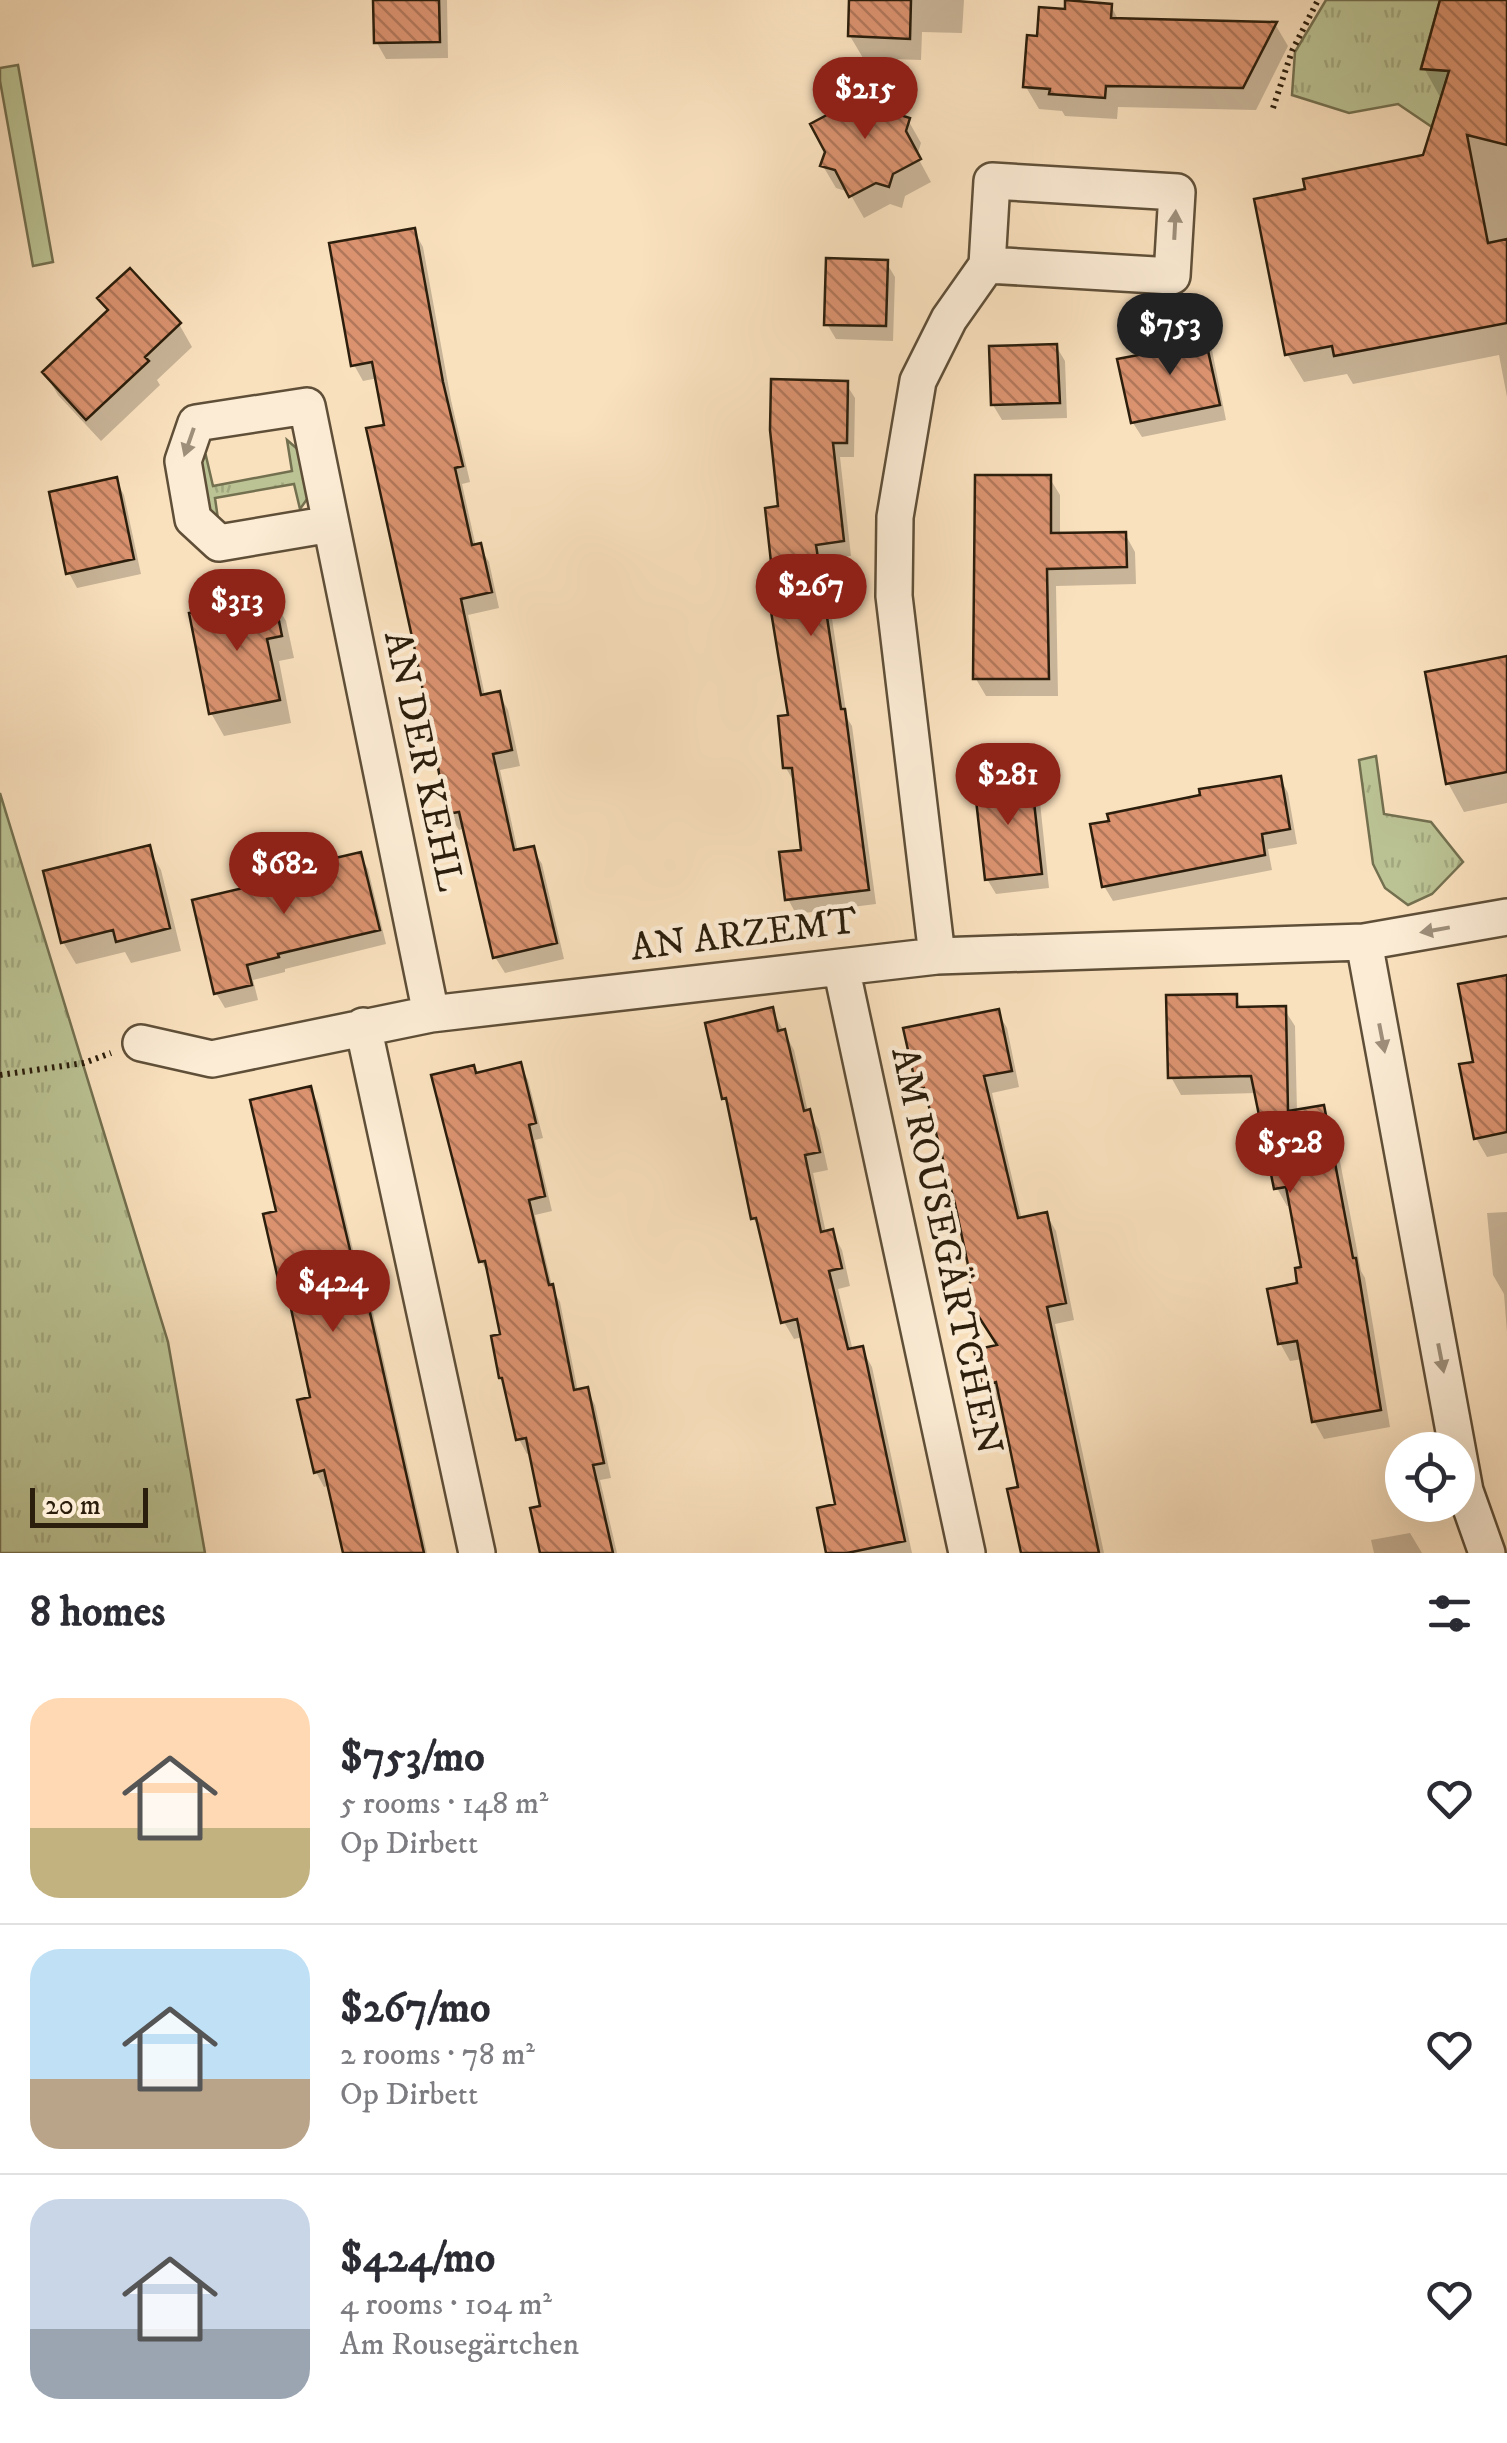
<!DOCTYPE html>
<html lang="en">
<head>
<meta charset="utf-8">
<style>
	body { margin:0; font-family:"IM FELL DW Pica",serif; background:#f2f2f3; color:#2b2b33; height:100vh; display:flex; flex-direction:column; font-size:38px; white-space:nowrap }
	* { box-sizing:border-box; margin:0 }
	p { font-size:32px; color:#7c7c81 }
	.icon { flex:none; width:55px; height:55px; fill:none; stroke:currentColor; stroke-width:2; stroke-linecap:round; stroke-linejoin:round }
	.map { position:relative; height:1553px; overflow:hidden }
	.details { display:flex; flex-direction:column; background:#fff; flex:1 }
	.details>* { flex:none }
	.fabs { position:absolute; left:1385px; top:1432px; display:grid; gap:20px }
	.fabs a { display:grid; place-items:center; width:90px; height:90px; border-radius:50%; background:#fff; box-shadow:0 10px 40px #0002; font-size:50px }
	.scale { position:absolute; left:30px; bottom:25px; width:118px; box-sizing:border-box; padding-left:10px; border:5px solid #2b1e0c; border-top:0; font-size:28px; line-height:35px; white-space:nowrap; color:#2b1e0c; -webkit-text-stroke:8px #fcecd5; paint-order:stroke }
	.price { position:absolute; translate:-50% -85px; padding:0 22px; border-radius:35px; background:#8f2418; color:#fff; font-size:32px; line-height:65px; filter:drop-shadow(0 2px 5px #0008) }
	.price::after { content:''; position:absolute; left:50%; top:60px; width:30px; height:22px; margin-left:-15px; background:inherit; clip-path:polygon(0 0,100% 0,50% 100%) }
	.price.active { background:#222; color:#fff }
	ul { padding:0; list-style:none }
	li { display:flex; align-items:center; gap:30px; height:250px; padding:0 30px }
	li+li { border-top:2px solid #e1e1e2 }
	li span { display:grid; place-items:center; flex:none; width:280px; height:200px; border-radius:30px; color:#555 }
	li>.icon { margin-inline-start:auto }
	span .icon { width:120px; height:120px; fill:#fffc; stroke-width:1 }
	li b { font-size:42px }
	h2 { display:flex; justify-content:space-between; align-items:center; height:120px; padding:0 30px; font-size:42px }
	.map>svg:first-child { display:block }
	.grass { fill:url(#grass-tufts); stroke:#737050; stroke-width:2.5 }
	.garden { fill:#bbc394; stroke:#737050; stroke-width:2.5 }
	.shadow { fill:#0003 }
	.building { fill:url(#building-back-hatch); stroke:#2b1e0c; stroke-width:2.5 }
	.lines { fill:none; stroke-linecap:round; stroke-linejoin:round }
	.street-casing { stroke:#5f4f38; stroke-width:40 }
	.path { stroke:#2b1e0c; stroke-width:6; stroke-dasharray:2.5 5; stroke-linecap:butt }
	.street { stroke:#fcecd5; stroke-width:35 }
	.oneway { fill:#9e8f7b }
	.labels { text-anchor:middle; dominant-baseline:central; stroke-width:9; stroke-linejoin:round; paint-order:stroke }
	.street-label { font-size:38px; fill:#2b1e0c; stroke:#fcecd5 }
</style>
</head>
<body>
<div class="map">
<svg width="1507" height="1553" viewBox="0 0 1507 1553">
	<defs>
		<pattern id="grass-tufts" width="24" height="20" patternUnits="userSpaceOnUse" patternTransform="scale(2.5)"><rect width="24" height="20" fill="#bbc394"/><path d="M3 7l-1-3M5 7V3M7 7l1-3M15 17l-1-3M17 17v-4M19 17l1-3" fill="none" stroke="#a1a77e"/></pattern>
		<pattern id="building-back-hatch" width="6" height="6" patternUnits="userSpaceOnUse" patternTransform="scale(2.5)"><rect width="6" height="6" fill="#da926f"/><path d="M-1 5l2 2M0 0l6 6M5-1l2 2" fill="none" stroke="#b1775a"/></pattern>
	</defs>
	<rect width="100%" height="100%" fill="#fae1be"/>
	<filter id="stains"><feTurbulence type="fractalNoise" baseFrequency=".002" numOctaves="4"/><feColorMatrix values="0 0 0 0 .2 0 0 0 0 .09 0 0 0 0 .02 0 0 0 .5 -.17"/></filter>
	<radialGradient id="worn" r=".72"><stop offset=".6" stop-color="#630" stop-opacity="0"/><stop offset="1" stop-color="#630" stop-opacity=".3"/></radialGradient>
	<path class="grass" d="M 1326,0 L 1440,0 L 1421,68 L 1449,71 L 1432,127 L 1398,104 L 1349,113 L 1292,95 L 1295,52 Z
		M 287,440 L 302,453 L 310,495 L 300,509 L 294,484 L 215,498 L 219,526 L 209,525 L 195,468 L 206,456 L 213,486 L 292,471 Z
		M 1376,756 L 1384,814 L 1431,822 L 1463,862 L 1432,894 L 1408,905 L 1385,888 L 1373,864 L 1359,760 Z
		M 0,793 L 168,1342 L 205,1553 L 0,1553 Z"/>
	<path class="garden" d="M 18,65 L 53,262 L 33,266 L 0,81 L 0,68 Z"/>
	<path class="shadow" d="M 375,0 L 447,0 L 448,58 L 386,59 L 377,43 Z
		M 852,0 L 964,0 L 962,33 L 922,32 L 921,60 L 863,58 L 850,36 Z
		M 1442,0 L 1507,0 L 1507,397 L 1499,355 L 1353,384 L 1347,374 L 1304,382 L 1287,354 L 1308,191 L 1425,157 L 1444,97 L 1440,97 L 1424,68 Z
		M 1111,6 L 1119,21 L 1275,24 L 1288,46 L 1256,110 L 1118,107 L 1117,119 L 1065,116 L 1062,111 L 1039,109 L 1026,87 L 1039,39 L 1067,11 Z
		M 896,116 L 908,120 L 921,143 L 917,156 L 931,182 L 905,196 L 902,208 L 890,204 L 864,218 L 849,192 L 836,188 L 823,166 Z
		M 414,231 L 423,247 L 451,400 L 470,482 L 462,484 L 476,547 L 479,546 L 489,562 L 499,608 L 468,615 L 485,696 L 499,694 L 508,710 L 520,766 L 500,770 L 518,852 L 532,848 L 542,864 L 564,959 L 505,973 L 495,957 L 465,828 L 459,830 L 449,814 L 419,655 L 387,426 L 378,378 L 363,381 L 354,365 Z
		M 886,262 L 895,277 L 893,341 L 836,339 L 827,324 Z
		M 101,299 L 179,324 L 192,347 L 157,380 L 160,385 L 101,441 L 58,395 L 45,373 L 109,313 Z
		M 1202,331 L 1211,345 L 1226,420 L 1142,437 L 1133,423 L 1168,352 Z
		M 1056,346 L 1065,361 L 1067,418 L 1002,420 L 993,405 Z
		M 846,384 L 855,398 L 854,457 L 840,457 L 851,556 L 823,559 L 847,718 L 852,726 L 876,904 L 796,914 L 788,899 L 804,852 L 794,782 L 786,768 L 791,717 L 776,582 L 781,508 Z
		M 1049,477 L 1060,495 L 1060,535 L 1125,534 L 1135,552 L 1136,584 L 1056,586 L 1058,696 L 986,696 L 976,679 Z
		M 116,480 L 124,495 L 141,574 L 77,588 L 69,573 Z
		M 273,599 L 286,621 L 294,658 L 279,661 L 291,723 L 224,736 L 211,713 Z
		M 1507,659 L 1507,803 L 1464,812 L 1448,783 Z
		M 1030,778 L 1039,793 L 1049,888 L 996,894 L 987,879 Z
		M 1280,778 L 1288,793 L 1297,844 L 1268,849 L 1272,870 L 1113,901 L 1104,886 L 1111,823 Z
		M 148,848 L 161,870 L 181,951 L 131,963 L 125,952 L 76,964 L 63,942 Z
		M 359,854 L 368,869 L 386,944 L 285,969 L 285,972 L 253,980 L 258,1000 L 225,1008 L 216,993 L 297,878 Z
		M 1507,977 L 1507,1153 L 1487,1157 L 1476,1138 L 1476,1064 Z
		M 1235,997 L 1243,1010 L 1284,1009 L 1295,1026 L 1297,1112 L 1323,1107 L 1333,1125 L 1361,1271 L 1365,1278 L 1390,1427 L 1324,1439 L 1314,1421 L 1303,1359 L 1290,1361 L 1280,1343 L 1303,1269 L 1292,1205 L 1287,1206 L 1277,1188 L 1257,1093 L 1181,1095 L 1171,1077 Z
		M 772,1010 L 794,1050 L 808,1112 L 819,1130 L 828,1170 L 813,1173 L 826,1233 L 832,1232 L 842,1250 L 850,1286 L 838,1289 L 853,1351 L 862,1349 L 872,1367 L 912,1553 L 829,1553 L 838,1506 L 803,1337 L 794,1339 L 784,1322 L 763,1234 L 753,1218 L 731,1109 L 724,1098 Z
		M 997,1011 L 1007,1028 L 1019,1087 L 992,1093 L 1022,1220 L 1046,1214 L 1056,1231 L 1074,1320 L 1055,1324 L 1104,1553 L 1023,1553 L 1021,1489 L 1002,1399 L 994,1401 L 984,1385 L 999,1347 L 973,1279 L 931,1105 L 929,1106 L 919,1089 Z
		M 520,1065 L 528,1080 L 543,1138 L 535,1140 L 552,1211 L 535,1215 L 553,1290 L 560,1302 L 578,1392 L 587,1390 L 595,1405 L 611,1478 L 600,1480 L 617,1553 L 543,1553 L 543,1508 L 531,1453 L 527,1454 L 519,1439 L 507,1388 L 501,1377 L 503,1336 L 491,1278 L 481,1261 L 477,1075 Z
		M 310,1088 L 318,1103 L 365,1300 L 373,1313 L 427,1553 L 345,1553 L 330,1485 L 324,1487 L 316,1472 L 313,1399 L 293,1307 L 284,1291 L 279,1213 Z
		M 1507,1212 L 1507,1332 L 1504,1294 L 1493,1275 L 1487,1213 Z
		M 1410,1533 L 1422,1553 L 1374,1553 L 1371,1540 Z"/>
	<path class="building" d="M 373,0 L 439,0 L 440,42 L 374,43 Z
		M 849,0 L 911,0 L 910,39 L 848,36 Z
		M 1065,0 L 1112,4 L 1111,18 L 1277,22 L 1243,88 L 1106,86 L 1105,98 L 1049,94 L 1050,89 L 1023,87 L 1027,35 L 1037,36 L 1039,7 L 1065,9 Z
		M 1440,0 L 1507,0 L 1507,145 L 1467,135 L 1488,243 L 1507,239 L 1507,323 L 1334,356 L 1332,346 L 1285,355 L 1254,199 L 1305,189 L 1303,179 L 1423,155 L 1449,71 L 1421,69 Z
		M 881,86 L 897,114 L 910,118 L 906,131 L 921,159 L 893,174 L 889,187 L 876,183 L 849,197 L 835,170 L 820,166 L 825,152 L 810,124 L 838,109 L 841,97 L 853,101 Z
		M 415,228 L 443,382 L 463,466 L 455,468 L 472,545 L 481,543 L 492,592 L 461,599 L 481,695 L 500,691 L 512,750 L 493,754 L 514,850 L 534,846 L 557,943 L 493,958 L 459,812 L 447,814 L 416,655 L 366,428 L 384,425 L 372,362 L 351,366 L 329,243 Z
		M 826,258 L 888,260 L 886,326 L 824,325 Z
		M 130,268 L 181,323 L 145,357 L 149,361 L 86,420 L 42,372 L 108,310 L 97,298 Z
		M 1203,328 L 1220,405 L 1131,423 L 1117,359 L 1165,350 L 1162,336 Z
		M 1057,344 L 1060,403 L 991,405 L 989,346 Z
		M 771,379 L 848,381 L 847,443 L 833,443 L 844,541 L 816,545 L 841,709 L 845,709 L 869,890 L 785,900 L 779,852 L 801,850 L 792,768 L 783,768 L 778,716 L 788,715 L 766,581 L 773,580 L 765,508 L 778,506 L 770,430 Z
		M 975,475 L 1051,475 L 1051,533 L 1126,532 L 1127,567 L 1047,569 L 1049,679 L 973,679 Z
		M 117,477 L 134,559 L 66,574 L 49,492 Z
		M 274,596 L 282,636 L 267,639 L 280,700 L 209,714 L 189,613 Z
		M 1507,656 L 1507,772 L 1446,784 L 1425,672 Z
		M 1031,775 L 1042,874 L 985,880 L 974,782 Z
		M 1281,776 L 1290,829 L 1262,834 L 1265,855 L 1102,887 L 1090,824 L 1109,821 L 1107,814 L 1200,795 L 1199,789 Z
		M 150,845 L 170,928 L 116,942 L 113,930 L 61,943 L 43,871 Z
		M 361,852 L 380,930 L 278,954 L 279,957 L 247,965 L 252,985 L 214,994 L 192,900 L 294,876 L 292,868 Z
		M 1507,975 L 1507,1132 L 1474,1139 L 1459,1064 L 1473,1062 L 1458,984 Z
		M 1237,994 L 1237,1007 L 1286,1006 L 1288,1111 L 1324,1105 L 1353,1258 L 1356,1258 L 1381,1410 L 1312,1422 L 1297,1341 L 1278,1344 L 1267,1289 L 1297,1283 L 1295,1268 L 1301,1267 L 1286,1187 L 1274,1189 L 1251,1076 L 1168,1078 L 1166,995 Z
		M 773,1007 L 778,1031 L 785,1029 L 804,1111 L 810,1109 L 820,1152 L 805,1155 L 821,1232 L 833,1229 L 842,1268 L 829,1271 L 848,1349 L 863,1346 L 905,1541 L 847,1553 L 826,1553 L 817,1508 L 835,1504 L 797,1319 L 781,1323 L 756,1218 L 751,1219 L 726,1098 L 722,1099 L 705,1023 Z
		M 999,1009 L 1012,1071 L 984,1076 L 1018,1218 L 1047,1212 L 1066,1303 L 1047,1307 L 1099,1553 L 1021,1553 L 1007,1489 L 1018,1487 L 996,1382 L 982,1386 L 974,1350 L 997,1345 L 966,1297 L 971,1279 L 955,1204 L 924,1088 L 917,1090 L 903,1028 Z
		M 521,1062 L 536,1123 L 529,1125 L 545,1196 L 529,1200 L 549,1285 L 553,1284 L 574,1390 L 588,1387 L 604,1463 L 593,1465 L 613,1553 L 540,1553 L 530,1508 L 540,1506 L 526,1438 L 516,1440 L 502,1378 L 499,1378 L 491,1336 L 500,1334 L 485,1261 L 479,1262 L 431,1075 L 474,1065 L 476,1073 Z
		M 311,1086 L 361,1296 L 366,1295 L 424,1553 L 343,1553 L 324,1470 L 314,1473 L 297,1400 L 310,1397 L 287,1290 L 281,1292 L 263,1214 L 276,1211 L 250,1100 Z"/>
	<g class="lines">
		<defs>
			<path id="street" d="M 331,524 L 219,543 L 193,519 L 183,461 L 196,423 L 307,406 L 431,1014
				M 1364,942 L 1465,1491 L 1487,1553
				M 937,956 L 894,596 L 895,517 L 918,381 L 949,319 L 987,265 L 992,181 L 1177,192 L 1172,276 L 987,265
				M 841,967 L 967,1553
				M 363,1026 L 477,1553
				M 141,1043 L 212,1059 L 431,1014 L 841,967 L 937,956 L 1364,942 L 1507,917"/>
		</defs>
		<use href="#street" class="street-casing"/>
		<path class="path" d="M 1273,108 L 1292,51 L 1318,0
			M 0,1075 L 84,1063 L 111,1053"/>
		<use href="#street" class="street"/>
	</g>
	<defs><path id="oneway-solid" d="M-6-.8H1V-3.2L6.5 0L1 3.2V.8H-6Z" transform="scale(2.5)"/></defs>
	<g class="oneway">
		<use href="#oneway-solid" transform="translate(1175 225) rotate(-87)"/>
		<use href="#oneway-solid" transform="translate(189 442) rotate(109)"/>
		<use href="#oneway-solid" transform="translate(1435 930) rotate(170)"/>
		<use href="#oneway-solid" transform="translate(1382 1038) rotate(79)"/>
		<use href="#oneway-solid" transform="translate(1441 1358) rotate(79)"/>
	</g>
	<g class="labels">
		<g class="street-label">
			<text transform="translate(423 761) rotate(78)">AN DER KEHL</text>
			<text transform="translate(744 935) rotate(-7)">AN ARZEMT</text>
			<text transform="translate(946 1251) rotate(78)">AM ROUSEGÄRTCHEN</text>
		</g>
	</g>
	<rect width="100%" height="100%" filter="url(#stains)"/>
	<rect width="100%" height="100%" fill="url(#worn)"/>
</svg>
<div class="fabs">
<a><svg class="icon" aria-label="locate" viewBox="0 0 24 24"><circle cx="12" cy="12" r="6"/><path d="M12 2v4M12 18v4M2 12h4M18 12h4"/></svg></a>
</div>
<div class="scale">20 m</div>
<b class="price" style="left:865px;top:142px">$215</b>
<b class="price active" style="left:1170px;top:378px">$753</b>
<b class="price" style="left:811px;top:639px">$267</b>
<b class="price" style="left:237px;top:654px">$313</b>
<b class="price" style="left:1008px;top:828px">$281</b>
<b class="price" style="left:284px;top:917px">$682</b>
<b class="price" style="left:1290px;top:1196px">$528</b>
<b class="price" style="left:333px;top:1335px">$424</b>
</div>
<section class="details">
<h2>8 homes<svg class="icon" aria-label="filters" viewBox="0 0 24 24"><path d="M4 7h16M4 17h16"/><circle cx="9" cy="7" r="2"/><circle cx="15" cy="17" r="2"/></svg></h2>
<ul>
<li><span style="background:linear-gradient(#ffd9b3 65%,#c2b280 0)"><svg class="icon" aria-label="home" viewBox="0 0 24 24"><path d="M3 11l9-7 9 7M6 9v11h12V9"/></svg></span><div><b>$753/mo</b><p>5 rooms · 148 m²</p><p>Op Dirbett</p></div><svg class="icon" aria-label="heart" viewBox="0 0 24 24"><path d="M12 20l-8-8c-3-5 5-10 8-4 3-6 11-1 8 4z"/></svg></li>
<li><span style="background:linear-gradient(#bfe0f5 65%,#b9a48a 0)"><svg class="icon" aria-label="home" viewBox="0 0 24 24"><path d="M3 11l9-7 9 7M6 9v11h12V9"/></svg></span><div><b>$267/mo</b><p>2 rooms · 78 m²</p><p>Op Dirbett</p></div><svg class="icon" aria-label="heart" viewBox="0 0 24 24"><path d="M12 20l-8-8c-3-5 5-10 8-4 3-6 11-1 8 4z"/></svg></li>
<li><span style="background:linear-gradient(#c9d6e8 65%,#9aa5b1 0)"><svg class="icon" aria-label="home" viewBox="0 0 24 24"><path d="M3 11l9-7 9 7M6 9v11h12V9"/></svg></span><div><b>$424/mo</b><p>4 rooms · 104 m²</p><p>Am Rousegärtchen</p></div><svg class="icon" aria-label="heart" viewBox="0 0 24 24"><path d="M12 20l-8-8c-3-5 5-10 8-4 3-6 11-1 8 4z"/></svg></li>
</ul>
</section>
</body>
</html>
